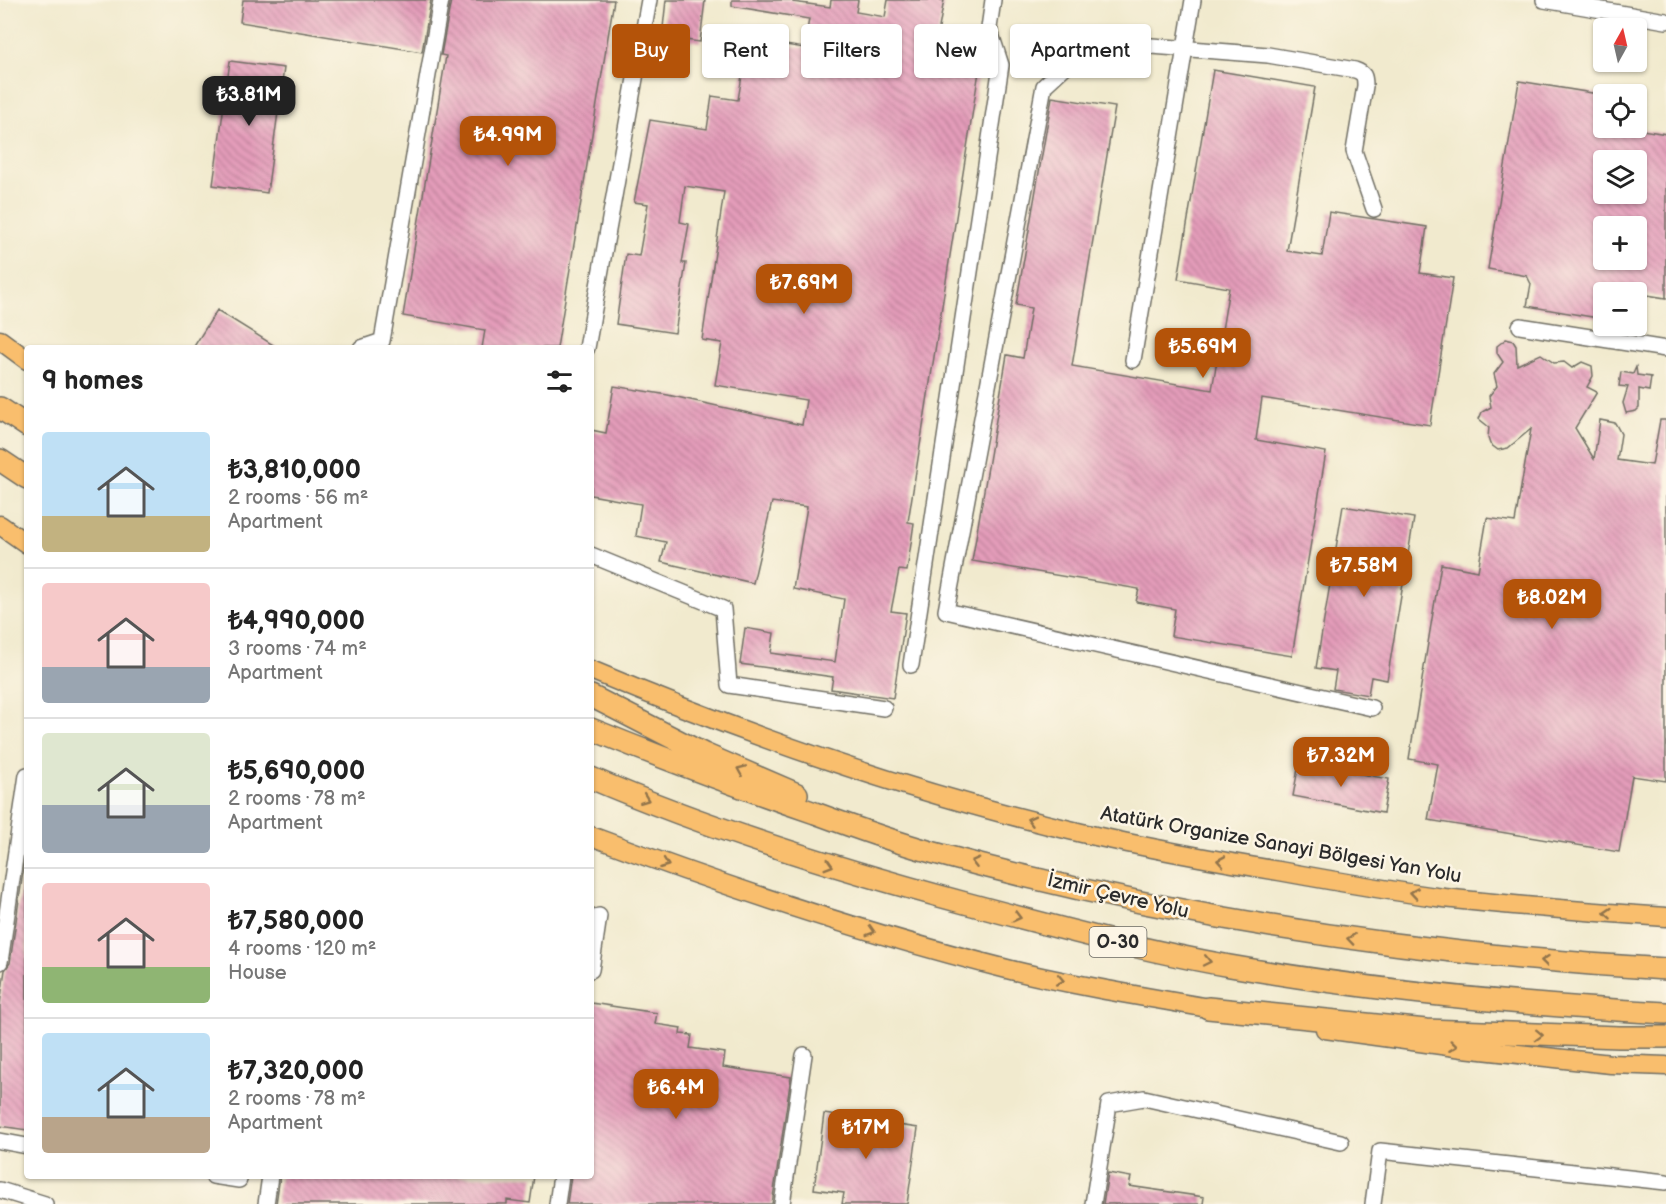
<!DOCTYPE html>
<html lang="en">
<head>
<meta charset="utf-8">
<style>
	body { margin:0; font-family:"Balsamiq Sans",sans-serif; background:#f6f6f6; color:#222; height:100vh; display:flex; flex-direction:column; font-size:22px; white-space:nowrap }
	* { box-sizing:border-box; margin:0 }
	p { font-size:20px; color:#767676 }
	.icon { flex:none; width:33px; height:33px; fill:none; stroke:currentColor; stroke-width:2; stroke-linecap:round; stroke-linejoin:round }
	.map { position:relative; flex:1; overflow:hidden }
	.drawer { position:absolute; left:24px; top:345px; width:570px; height:834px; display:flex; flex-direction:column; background:#fff; border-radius:6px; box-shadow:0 2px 4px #0004 }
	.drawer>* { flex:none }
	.top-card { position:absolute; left:612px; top:24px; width:570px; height:54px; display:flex; gap:12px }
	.needle { width:39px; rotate:8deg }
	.controls { position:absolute; left:1593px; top:18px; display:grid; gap:12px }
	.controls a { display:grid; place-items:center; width:54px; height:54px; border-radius:6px; background:#fff; box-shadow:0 2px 4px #0004; font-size:30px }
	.price { position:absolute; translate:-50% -51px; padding:0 14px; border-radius:12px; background:#b45309; color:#fff; font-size:20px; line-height:39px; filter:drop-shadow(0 2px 3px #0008) }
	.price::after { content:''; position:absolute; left:50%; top:36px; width:18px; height:14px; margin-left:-9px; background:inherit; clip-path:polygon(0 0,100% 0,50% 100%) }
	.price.on { background:#222; color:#fff }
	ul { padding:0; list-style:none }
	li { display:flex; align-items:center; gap:18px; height:150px; padding:0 18px }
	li+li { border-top:2px solid #e0e0e0 }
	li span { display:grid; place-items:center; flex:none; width:168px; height:120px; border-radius:6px; color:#555 }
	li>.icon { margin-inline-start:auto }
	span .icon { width:72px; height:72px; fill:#fffc; stroke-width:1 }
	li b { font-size:26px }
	h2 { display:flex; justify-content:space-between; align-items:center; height:72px; padding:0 18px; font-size:26px }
	.tag { padding:0 21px; border-radius:6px; background:#fff; box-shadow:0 2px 4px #0004; font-size:21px; line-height:54px }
	.tag.on { background:#b45309; color:#fff }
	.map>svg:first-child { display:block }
	.building { fill:url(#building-back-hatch); fill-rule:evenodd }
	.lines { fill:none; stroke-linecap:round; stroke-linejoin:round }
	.minor-casing { stroke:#706e64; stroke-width:18 }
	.major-casing { stroke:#706e64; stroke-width:21 }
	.highway-casing { stroke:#706e64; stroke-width:24 }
	.minor { stroke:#fff; stroke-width:15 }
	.major { stroke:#f9be6d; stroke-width:18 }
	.highway { stroke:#f9be6d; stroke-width:21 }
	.oneway { stroke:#92744c }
	.labels { text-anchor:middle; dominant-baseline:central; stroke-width:5; stroke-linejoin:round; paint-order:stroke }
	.shield { fill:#fcf5e5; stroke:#6a6863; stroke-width:1.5 }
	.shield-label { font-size:18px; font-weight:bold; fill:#2b2b2b }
	.street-label { font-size:20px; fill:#2b2b2b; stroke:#fcf5e5 }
</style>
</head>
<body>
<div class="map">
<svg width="1666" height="1204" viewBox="0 0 1666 1204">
	<defs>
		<pattern id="building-back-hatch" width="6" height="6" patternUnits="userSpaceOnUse" patternTransform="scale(1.5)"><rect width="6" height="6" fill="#e49cba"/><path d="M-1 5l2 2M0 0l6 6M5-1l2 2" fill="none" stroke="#b97f97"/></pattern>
	</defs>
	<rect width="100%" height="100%" fill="#fcf5e5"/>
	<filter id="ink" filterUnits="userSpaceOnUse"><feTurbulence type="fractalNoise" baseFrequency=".0167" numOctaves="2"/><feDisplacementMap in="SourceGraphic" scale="12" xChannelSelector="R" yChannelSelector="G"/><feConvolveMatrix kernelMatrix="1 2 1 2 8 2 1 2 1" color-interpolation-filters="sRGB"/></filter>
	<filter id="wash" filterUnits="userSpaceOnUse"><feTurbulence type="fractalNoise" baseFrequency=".008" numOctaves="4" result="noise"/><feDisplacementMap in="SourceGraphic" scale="24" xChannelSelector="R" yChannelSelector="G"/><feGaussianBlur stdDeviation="1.35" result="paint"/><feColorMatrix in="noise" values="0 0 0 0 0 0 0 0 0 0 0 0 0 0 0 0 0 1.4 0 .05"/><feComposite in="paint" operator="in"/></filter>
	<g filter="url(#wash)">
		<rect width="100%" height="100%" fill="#f1eace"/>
		<g id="blocks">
			<path class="building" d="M 243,0 L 431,0 L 422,52 L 240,22 Z
				M 451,0 L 614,0 L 557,348 L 482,348 L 485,330 L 403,316 L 446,56 L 441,55 Z
				M 666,0 L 705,0 L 700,42 L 662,37 Z
				M 732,0 L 793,0 L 793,2 L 830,7 L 831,0 L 858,0 L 856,12 L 885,17 L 888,0 L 944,0 L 937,39 L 983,46 L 908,522 L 914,523 L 907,571 L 899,570 L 891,611 L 906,613 L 893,698 L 831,689 L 833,677 L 740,664 L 745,628 L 774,633 L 771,653 L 835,662 L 844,599 L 793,589 L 807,507 L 772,502 L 753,583 L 661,562 L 666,542 L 636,536 L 641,504 L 591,495 L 591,430 L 606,433 L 614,386 L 668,395 L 802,425 L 806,400 L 715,385 L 722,343 L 702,340 L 724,192 L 685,186 L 680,222 L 689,224 L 682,263 L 686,263 L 675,333 L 616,324 L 626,254 L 639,256 L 648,204 L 634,202 L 650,120 L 707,129 L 712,96 L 738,100 L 748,39 L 804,48 L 809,19 L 732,6 ZM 858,33 L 882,37 L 879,59 L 855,56 Z
				M 230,61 L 284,68 L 267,193 L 213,185 Z
				M 1213,70 L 1315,87 L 1287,251 L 1322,256 L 1329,212 L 1427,227 L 1420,273 L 1453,278 L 1430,425 L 1262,398 L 1256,440 L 1326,452 L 1292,656 L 1171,636 L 1175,609 L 1136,602 L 1139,589 L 972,561 L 1007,355 L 1023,358 L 1031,308 L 1016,305 L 1052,97 L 1115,107 L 1072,366 L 1212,390 L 1229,288 L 1178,279 Z
				M 1519,81 L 1604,95 L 1604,128 L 1643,128 L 1642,130 L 1666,134 L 1666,298 L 1616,290 L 1615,292 L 1604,292 L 1604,319 L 1527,306 L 1531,284 L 1527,276 L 1488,269 ZM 1604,160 L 1636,160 L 1636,194 L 1604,194 ZM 1604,226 L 1636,226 L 1636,260 L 1604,260 Z
				M 217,310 L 278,348 L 193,348 Z
				M 1506,339 L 1513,341 L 1516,346 L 1517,365 L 1541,354 L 1554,363 L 1564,362 L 1572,368 L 1582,362 L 1592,366 L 1593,376 L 1587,387 L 1597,392 L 1575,428 L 1594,459 L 1600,420 L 1615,423 L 1621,434 L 1617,460 L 1652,465 L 1660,420 L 1666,420 L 1666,781 L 1632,776 L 1619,852 L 1428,820 L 1438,764 L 1409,759 L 1441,564 L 1478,571 L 1487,518 L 1515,522 L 1531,429 L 1508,448 L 1498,450 L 1490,444 L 1488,438 L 1489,427 L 1479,419 L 1482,412 L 1491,407 L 1489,396 L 1497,386 L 1494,374 L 1503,362 L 1497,353 L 1497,346 Z
				M 1636,367 L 1637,375 L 1651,377 L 1649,391 L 1639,389 L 1639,408 L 1636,411 L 1626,413 L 1623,403 L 1628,387 L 1619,386 L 1621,372 L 1633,374 Z
				M 1343,506 L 1414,518 L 1387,680 L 1371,677 L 1368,695 L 1333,689 L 1336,671 L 1316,668 Z
				M 1299,763 L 1389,779 L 1383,813 L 1293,796 Z
				M 24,865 L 27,865 L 27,1130 L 0,1126 L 0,1004 L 5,970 L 10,963 Z
				M 591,1003 L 657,1013 L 655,1024 L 681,1028 L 680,1034 L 692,1035 L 690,1048 L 725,1053 L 723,1067 L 791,1077 L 772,1204 L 567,1204 L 571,1176 L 591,1176 Z
				M 824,1114 L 918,1128 L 907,1204 L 842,1204 L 844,1193 L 814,1189 Z
				M 1108,1173 L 1131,1177 L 1129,1186 L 1204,1197 L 1203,1204 L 1103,1204 Z
				M 280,1176 L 534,1176 L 530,1203 L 507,1200 L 507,1204 L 276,1204 Z"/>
		</g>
	</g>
	<g filter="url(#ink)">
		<use href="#blocks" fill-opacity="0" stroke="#706e64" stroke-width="1.5"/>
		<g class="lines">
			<defs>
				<path id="minor" d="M 1544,0 L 1666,21
					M 1520,326 L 1666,349
					M 361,348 L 382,341 L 441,0
					M 587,348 L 649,0
					M 1133,360 L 1193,0
					M 591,555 L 723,609 L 729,685 L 884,708
					M 911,665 L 1001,65 L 989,28 L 993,0
					M 1372,708 L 946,611 L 1044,86 L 1084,49 L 1100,42 L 1268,55 L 1355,70 C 1364,73 1365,76 1365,86 L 1354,151 L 1374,209
					M 0,962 L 27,775
					M 591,970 L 599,916
					M 0,1141 L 27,1146
					M 213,1176 L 239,1180 L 239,1176
					M 0,1190 L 45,1204
					M 266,1204 L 270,1176
					M 557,1204 L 561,1176
					M 782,1204 L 804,1055
					M 1093,1204 L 1109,1104 L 1144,1098 L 1341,1142
					M 1373,1204 L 1380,1151 L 1666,1182"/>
				<path id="major" d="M 0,340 L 27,360
					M 0,525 L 27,544
					M 591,670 C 750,737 914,794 1082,833 C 1147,848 1213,860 1279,871 C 1334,881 1389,891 1444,898 C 1518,906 1592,912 1666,917
					M 591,836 C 729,888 868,934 1011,970 C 1080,987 1152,998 1221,1010
					M 1325,1029 L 1463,1048 L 1611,1064 L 1666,1066"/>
				<path id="highway" d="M 0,408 L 27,426
					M 0,460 L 27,478
					M 591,696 L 704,754 L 797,794
					M 591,729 C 665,759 739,787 815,813 C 853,827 892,841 931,852 C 1171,918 1418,955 1666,969
					M 591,778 C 712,830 838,869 965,903 C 1052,926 1140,950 1230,966 C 1374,991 1520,1005 1666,1013
					M 1208,1008 L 1426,1030 L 1619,1037 L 1666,1037"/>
			</defs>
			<use href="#minor" class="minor-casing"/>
			<use href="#major" class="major-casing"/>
			<use href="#highway" class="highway-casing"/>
			<use href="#minor" class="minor"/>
			<use href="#major" class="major"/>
			<use href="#highway" class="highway"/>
		</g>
		<defs><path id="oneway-chevron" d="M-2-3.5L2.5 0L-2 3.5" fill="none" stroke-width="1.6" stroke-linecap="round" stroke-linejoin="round" transform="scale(1.5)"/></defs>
		<g class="oneway">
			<use href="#oneway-chevron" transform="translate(741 770) rotate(-157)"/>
			<use href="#oneway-chevron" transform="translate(645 799) rotate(21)"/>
			<use href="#oneway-chevron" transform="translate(1031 820) rotate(-165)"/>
			<use href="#oneway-chevron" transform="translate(1221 861) rotate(-170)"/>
			<use href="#oneway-chevron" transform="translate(975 862) rotate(-166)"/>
			<use href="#oneway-chevron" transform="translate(665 864) rotate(20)"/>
			<use href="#oneway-chevron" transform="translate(829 865) rotate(17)"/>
			<use href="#oneway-chevron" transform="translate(1414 893) rotate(-171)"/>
			<use href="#oneway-chevron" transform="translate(1608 913) rotate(-176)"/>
			<use href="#oneway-chevron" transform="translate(1017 917) rotate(15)"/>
			<use href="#oneway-chevron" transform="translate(871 931) rotate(17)"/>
			<use href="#oneway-chevron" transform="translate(1351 939) rotate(-172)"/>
			<use href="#oneway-chevron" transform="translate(1207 961) rotate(12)"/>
			<use href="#oneway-chevron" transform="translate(1545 961) rotate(-174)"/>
			<use href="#oneway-chevron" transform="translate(1060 980) rotate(11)"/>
			<use href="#oneway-chevron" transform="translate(1539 1035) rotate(2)"/>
			<use href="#oneway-chevron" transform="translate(1453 1046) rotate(7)"/>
		</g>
	</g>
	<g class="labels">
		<rect class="shield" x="1089.5" y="927" width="57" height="30" rx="4.5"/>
		<g class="shield-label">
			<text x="1118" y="942">O-30</text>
		</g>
		<g class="street-label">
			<text transform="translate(1281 845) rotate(10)">Atatürk Organize Sanayi Bölgesi Yan Yolu</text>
			<text transform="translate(1118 896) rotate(13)">İzmir Çevre Yolu</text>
		</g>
	</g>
</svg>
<div class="controls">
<a><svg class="needle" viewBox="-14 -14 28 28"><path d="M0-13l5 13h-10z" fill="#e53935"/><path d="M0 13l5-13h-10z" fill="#767676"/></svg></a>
<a><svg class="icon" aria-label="locate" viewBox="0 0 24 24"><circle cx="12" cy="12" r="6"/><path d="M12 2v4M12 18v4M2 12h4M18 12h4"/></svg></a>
<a><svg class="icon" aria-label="layers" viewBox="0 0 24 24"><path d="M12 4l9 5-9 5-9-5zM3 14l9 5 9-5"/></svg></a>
<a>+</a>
<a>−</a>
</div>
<b class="price on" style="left:249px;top:127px">₺3.81M</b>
<b class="price" style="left:508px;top:167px">₺4.99M</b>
<b class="price" style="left:804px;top:315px">₺7.69M</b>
<b class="price" style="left:1203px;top:379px">₺5.69M</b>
<b class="price" style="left:1364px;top:598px">₺7.58M</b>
<b class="price" style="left:1552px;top:630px">₺8.02M</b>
<b class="price" style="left:1341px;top:788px">₺7.32M</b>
<b class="price" style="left:676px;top:1120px">₺6.4M</b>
<b class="price" style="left:866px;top:1160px">₺17M</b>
<div class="top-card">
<a class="tag on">Buy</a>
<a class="tag">Rent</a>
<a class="tag">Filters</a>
<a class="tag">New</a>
<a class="tag">Apartment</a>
</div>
<section class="drawer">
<h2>9 homes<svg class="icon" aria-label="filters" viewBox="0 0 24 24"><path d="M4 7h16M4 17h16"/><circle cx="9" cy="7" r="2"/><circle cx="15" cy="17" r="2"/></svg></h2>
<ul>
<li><span style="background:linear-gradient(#bfe0f5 70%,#c2b280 0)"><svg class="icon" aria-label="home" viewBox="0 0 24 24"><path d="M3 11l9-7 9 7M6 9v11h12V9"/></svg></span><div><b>₺3,810,000</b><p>2 rooms · 56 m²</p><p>Apartment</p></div></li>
<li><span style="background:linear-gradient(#f6c9c9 70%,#9aa5b1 0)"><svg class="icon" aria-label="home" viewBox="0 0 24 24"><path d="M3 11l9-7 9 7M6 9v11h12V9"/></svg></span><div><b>₺4,990,000</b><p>3 rooms · 74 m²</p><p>Apartment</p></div></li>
<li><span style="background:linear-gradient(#dfe7d0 60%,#9aa5b1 0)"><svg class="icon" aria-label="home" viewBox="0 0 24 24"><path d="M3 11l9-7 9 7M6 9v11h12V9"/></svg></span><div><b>₺5,690,000</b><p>2 rooms · 78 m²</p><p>Apartment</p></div></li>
<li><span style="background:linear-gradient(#f6c9c9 70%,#8fb573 0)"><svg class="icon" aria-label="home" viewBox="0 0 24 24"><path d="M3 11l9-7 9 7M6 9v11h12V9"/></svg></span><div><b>₺7,580,000</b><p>4 rooms · 120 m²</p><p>House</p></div></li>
<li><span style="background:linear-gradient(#bfe0f5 70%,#b9a48a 0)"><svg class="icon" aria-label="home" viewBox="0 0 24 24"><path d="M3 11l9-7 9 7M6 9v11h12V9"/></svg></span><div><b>₺7,320,000</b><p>2 rooms · 78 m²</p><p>Apartment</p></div></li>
</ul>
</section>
</div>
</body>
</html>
